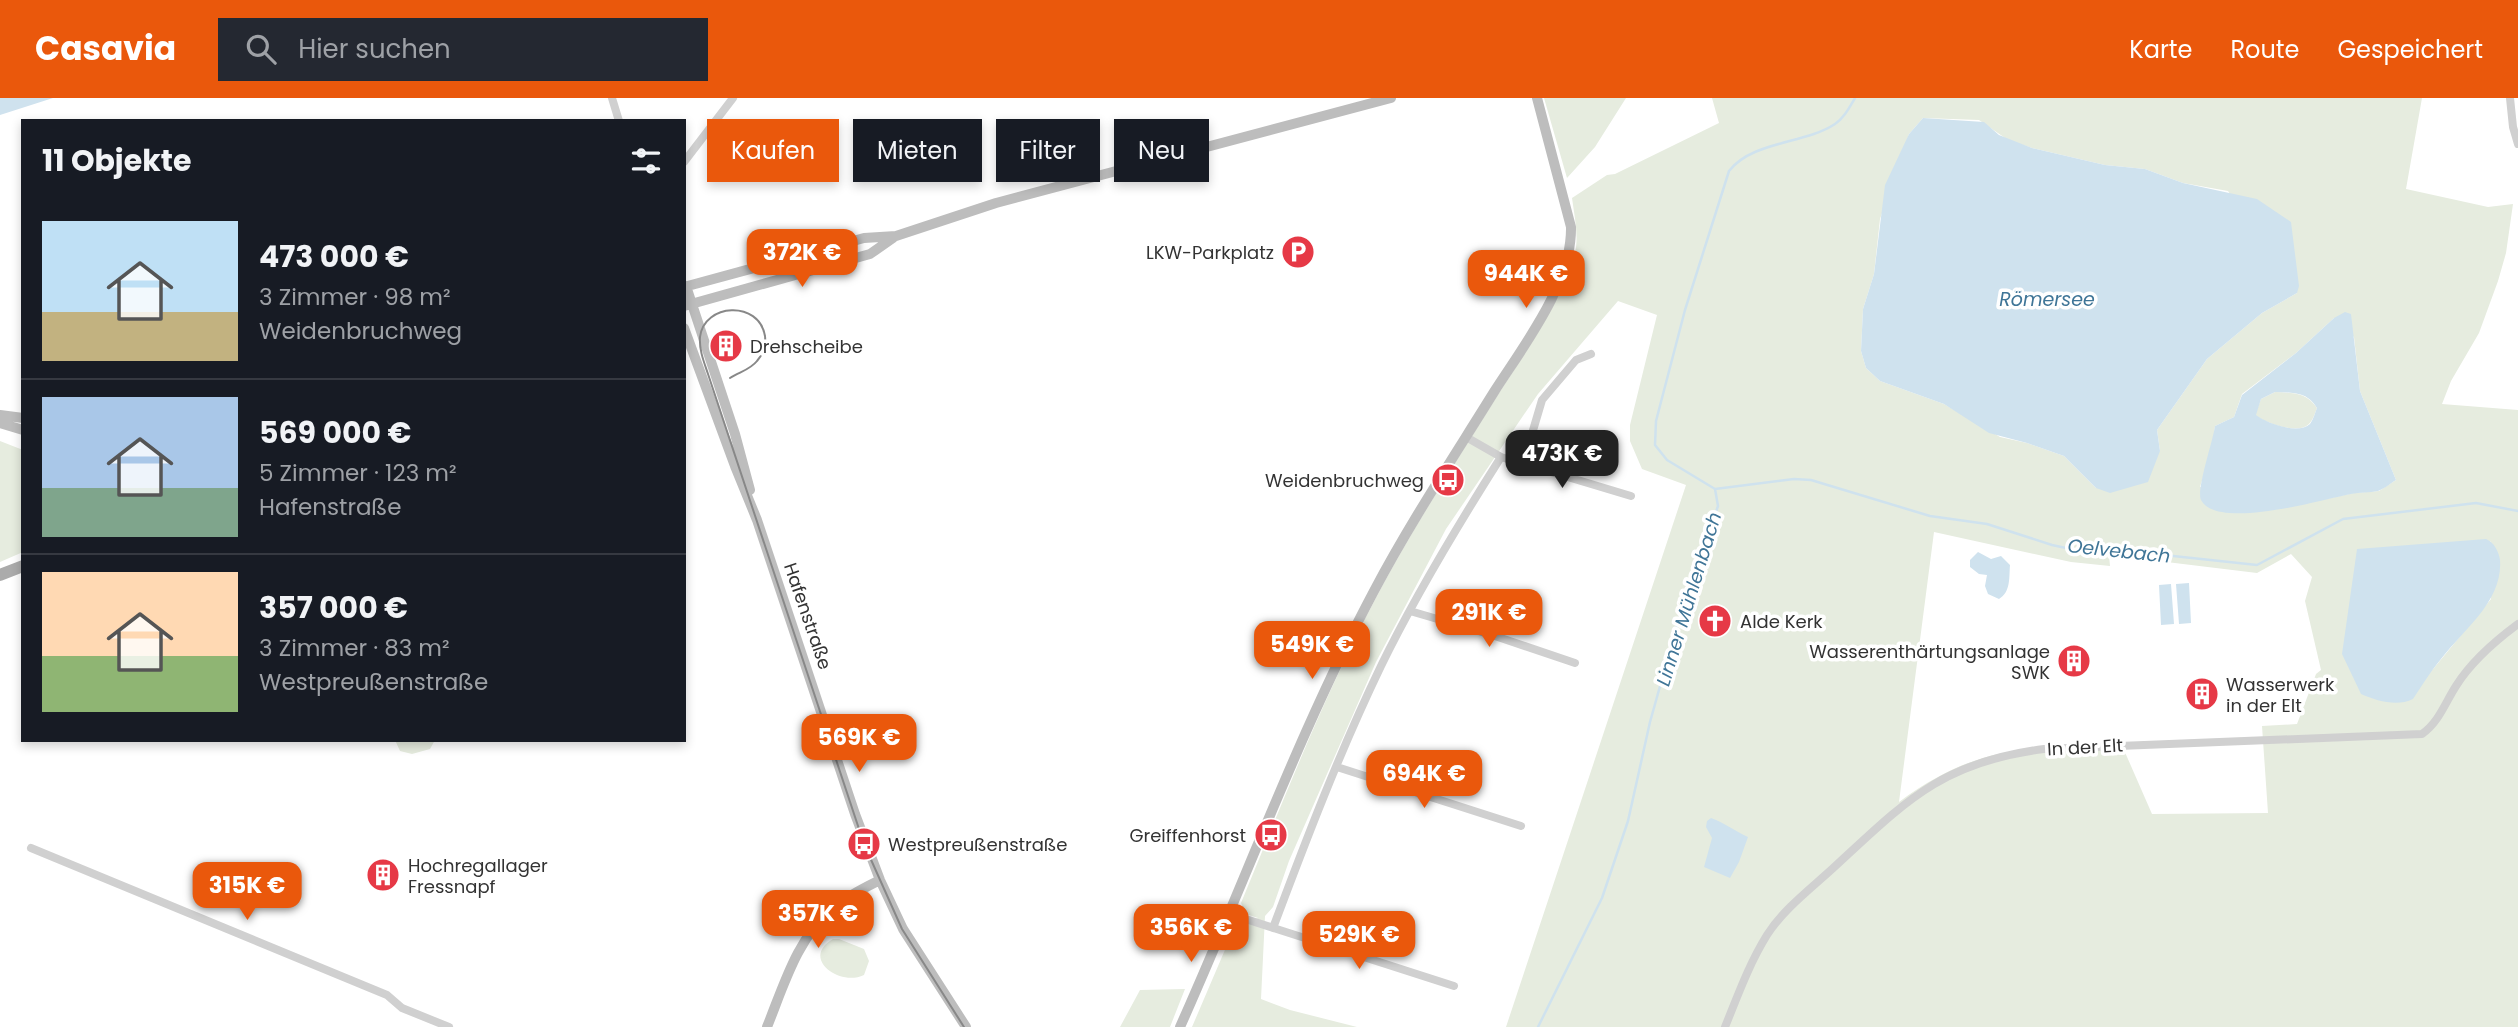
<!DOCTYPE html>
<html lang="de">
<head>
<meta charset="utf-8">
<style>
	body { margin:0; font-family:Poppins,sans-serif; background:#242831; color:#f1f3f6; height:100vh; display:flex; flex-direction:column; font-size:26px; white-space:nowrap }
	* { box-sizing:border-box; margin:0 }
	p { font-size:23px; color:#9ea1a6 }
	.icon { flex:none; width:38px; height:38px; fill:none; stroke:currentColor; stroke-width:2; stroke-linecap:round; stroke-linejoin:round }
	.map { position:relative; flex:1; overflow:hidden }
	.side { position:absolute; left:21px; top:21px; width:665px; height:623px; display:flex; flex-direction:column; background:#171b24; border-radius:0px; box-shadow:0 4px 10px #0003 }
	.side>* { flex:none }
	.guide { position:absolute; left:707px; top:21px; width:665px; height:63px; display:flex; gap:14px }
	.price { position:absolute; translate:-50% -60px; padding:0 16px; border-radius:14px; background:#ea580c; color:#fff; font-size:23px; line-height:46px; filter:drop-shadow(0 2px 4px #0008) }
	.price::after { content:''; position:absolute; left:50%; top:42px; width:21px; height:16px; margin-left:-10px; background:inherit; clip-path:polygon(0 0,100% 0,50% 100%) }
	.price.current { background:#222; color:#fff }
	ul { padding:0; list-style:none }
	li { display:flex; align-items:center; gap:21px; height:175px; padding:0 21px }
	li+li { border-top:2px solid #363941 }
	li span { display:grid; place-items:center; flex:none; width:196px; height:140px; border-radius:0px; color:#555 }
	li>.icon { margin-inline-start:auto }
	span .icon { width:84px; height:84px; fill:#fffc; stroke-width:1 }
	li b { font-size:30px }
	h2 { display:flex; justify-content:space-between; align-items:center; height:84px; padding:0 21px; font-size:30px }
	.pill { padding:0 24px; border-radius:0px; background:#171b24; box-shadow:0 4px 10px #0003; font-size:24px; line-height:63px }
	.pill.current { background:#ea580c; color:#fff }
	header { display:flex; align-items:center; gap:42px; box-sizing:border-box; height:98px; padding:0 35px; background:#ea580c; color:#fff }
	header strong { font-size:33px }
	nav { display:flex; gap:38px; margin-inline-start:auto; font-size:24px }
	.search { width:490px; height:63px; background:#242831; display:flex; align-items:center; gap:18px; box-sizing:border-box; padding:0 24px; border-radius:0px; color:#9ea1a6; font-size:26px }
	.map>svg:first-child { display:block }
	.green { fill:#e6ecdf; fill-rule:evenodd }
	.water { fill:#cfe2ee; fill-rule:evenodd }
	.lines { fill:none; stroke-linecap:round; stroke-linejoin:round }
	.stream { stroke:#cfe2ee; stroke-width:2.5 }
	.street { stroke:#d0d0d0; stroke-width:8 }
	.secondary { stroke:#bdbdbd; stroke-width:10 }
	.primary { stroke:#ababab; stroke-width:12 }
	.tram { stroke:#888; stroke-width:2 }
	.labels { text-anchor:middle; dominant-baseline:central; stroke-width:7; stroke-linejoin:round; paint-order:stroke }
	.poi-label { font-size:18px; fill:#333; stroke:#fff; text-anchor:start }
	.street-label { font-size:18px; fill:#333; stroke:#fff }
	.water-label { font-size:19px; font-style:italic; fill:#3f7597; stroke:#fff }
</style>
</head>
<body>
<header>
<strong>Casavia</strong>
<div class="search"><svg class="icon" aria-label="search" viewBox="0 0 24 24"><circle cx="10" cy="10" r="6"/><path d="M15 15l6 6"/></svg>Hier suchen</div>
<nav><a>Karte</a><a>Route</a><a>Gespeichert</a></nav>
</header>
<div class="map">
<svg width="2518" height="929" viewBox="0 0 2518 929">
	<rect width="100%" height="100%" fill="#fff"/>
	<path class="green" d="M 1544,0 L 1626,0 L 1595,49 L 1567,80 Z
		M 1712,0 L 2422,0 L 2406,91 L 2488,109 L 2513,106 L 2506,155 L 2498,183 L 2479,235 L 2451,283 L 2442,306 L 2518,312 L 2518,929 L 1506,929 L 1686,387 L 1642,371 L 1630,343 L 1630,327 L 1657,217 L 1618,203 L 1538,296 L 1446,431 L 1376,564 L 1289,763 L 1273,809 L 1265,818 L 1261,901 L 1290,912 L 1357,929 L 1192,929 L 1236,826 L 1258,820 L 1246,816 L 1241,805 C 1284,701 1325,595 1378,496 C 1415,426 1459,359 1501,292 C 1527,251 1557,210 1573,163 C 1580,142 1575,122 1572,100 L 1607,77 L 1615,76 L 1719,25 ZM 1923,20 L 1979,22 L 2008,42 L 2032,50 L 2105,67 L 2145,71 L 2183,85 L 2228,93 L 2297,195 L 2262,215 L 2207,261 L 2157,332 L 2160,353 L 2096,390 L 2064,358 L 2027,345 L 2000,339 L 1944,306 L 1880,283 L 1866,270 L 1861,253 L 1863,211 L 1874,176 L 1880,121 L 1909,36 ZM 2334,220 L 2354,239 L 2360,293 L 2396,382 L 2379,393 L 2354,395 L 2297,407 L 2200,389 L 2213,347 L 2215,328 L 2234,319 L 2242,296 L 2296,255 ZM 1934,434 L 2071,464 L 2110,468 L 2109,457 L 2257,475 L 2291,456 L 2312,479 L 2305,503 L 2321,572 L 2316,576 L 2297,626 L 2262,628 L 2268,715 L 2152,716 L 2124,652 L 2119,645 C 2028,649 1976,647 1899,704 ZM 2491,443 L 2491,501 L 2429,576 Z
		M 2275,294 C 2293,295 2306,294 2317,310 C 2315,315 2313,322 2309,326 C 2298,337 2265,325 2255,317 L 2261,301 Z
		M 0,343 L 23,352 L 23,454 L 0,464 Z
		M 395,642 L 435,642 L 430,651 L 412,656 L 400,653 Z
		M 833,841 L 839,841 L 864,851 L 869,863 L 864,877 C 839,889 800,860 833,841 Z
		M 1185,891 L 1170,929 L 1120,929 L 1140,892 Z"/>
	<path class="water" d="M 0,0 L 53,0 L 0,17 Z
		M 1923,20 L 1984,24 L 1999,37 L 2032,50 L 2105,67 L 2145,71 L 2183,85 L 2257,101 L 2291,124 L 2299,188 L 2297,195 L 2262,215 L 2207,261 L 2157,332 L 2160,353 L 2148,384 L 2110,395 L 2096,390 L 2064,358 L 2027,345 L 1989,335 L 1944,306 L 1880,283 L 1866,270 L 1861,253 L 1863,211 L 1874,176 L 1885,87 L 1909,36 Z
		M 2345,214 L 2351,216 L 2360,293 L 2396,382 C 2391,385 2384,391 2378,393 C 2370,395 2360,394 2351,396 C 2324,401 2217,433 2201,402 C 2196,392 2213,343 2215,328 L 2234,319 L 2242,297 L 2296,255 L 2334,220 ZM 2275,294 C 2293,295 2307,293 2317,310 C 2315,315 2313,322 2310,326 C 2298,337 2266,325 2256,317 L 2261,301 Z
		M 2486,441 C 2494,444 2499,454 2500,462 C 2503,503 2464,531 2441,561 C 2430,574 2422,588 2413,601 C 2397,609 2377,603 2361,596 L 2342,556 L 2357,451 Z
		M 1978,454 L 1991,461 L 2001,458 L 2010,467 C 2009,479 2011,494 1999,501 L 1988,496 L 1985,488 L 1987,477 L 1979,476 L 1970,469 L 1970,462 Z
		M 2189,485 L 2191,525 L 2179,526 L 2176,486 Z
		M 2171,486 L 2174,526 L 2161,527 L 2159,487 Z
		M 1711,720 C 1725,725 1735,733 1748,739 L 1739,764 L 1730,780 L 1704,769 L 1712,740 L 1706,729 L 1707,723 Z"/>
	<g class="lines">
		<path class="stream" d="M 1715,391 L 1794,381 L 1811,382 L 1930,418 L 1987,426 L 2052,447 L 2080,453 L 2108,451 L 2257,467 L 2343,421 L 2476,405 L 2518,413
			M 1538,929 L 1602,800 L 1628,723 L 1650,624 L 1678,524 L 1718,408 L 1715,391 L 1667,362 L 1655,347 L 1656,323 L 1685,212 L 1729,73 C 1752,43 1805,46 1835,26 C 1844,20 1849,10 1855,0"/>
		<path class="street" d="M 612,0 L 619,23
			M 2510,0 L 2513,29 L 2518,46
			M 684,64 L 733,0
			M 1466,339 L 1501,359 L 1631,398
			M 1523,366 L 1542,302 L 1576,262 L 1591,256
			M 1410,513 L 1492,537 L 1575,565
			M 1337,669 L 1521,728
			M 31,750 L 387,897 L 402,910 L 449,929
			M 1230,816 L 1454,888
			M 1273,830 C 1306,742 1340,653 1381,568 C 1416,496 1458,427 1501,359
			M 1725,929 C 1738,897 1749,866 1767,837 C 1783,812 1809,792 1831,772 C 1904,705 1940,664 2044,651 L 2422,636 C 2439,624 2445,605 2456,588 C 2471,564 2495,543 2518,526"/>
		<path class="secondary" d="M 686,188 L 735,336 L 750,392
			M 684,189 L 864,140 L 896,138 L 996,105 L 1391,0
			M 684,208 L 870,156 L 893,140
			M 684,230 L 735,368 L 757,422 L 855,716 L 880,782 L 903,831 L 966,929
			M 0,317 L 23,320
			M 0,325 L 23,332
			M 767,929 C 784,887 797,840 833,810 C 847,798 864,790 880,782
			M 1180,929 C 1245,784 1299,634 1374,493 C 1410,425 1453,360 1494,294 C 1524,247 1572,186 1571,129 L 1537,0"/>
		<path class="primary" d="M 0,477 L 23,468"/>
		<path class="tram" d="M 730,280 C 739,274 750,272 757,263 C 763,256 766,247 765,238 C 759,202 704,205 700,239 C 699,252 704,264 708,276 L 864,746 L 902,831 L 964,929"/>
	</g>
	<defs>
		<symbol id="parking-disc" viewBox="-11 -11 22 22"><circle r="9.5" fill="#e63946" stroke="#fff"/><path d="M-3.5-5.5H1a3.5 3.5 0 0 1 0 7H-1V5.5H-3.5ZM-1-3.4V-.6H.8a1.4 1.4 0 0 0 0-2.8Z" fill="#fff"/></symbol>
		<symbol id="building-disc" viewBox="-11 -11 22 22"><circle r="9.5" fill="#e63946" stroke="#fff"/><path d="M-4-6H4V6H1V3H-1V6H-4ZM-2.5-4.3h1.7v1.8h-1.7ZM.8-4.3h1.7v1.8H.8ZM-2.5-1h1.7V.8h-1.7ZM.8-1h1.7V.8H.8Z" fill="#fff"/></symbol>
		<symbol id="bus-disc" viewBox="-11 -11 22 22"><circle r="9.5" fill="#e63946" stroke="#fff"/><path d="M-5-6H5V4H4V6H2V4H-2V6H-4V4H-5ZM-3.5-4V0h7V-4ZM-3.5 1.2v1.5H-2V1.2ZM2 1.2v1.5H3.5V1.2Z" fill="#fff"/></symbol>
		<symbol id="church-disc" viewBox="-11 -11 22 22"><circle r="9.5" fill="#e63946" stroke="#fff"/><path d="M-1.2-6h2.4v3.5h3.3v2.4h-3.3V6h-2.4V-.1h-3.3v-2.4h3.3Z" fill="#fff"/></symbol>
	</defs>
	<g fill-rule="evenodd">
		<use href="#parking-disc" x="1279" y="135" width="38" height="38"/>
		<use href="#building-disc" x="707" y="229" width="38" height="38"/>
		<use href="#bus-disc" x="1429" y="363" width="38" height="38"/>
		<use href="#church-disc" x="1696" y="504" width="38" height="38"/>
		<use href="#building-disc" x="2055" y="544" width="38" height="38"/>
		<use href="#building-disc" x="2183" y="577" width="38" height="38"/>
		<use href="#bus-disc" x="1252" y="718" width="38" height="38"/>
		<use href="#bus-disc" x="845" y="727" width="38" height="38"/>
		<use href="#building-disc" x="364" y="758" width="38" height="38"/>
	</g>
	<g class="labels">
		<g class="poi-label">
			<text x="1274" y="154" text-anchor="end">LKW-Parkplatz</text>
			<text x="750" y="248">Drehscheibe</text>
			<text x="1424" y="382" text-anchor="end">Weidenbruchweg</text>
			<text x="1740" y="523">Alde Kerk</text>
			<text x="2050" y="553" text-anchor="end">Wasserenthärtungsanlage<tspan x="2050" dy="21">SWK</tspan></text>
			<text x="2226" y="586">Wasserwerk<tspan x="2226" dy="21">in der Elt</tspan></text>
			<text x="1246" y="737" text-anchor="end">Greiffenhorst</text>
			<text x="888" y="746">Westpreußenstraße</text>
			<text x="408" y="767">Hochregallager<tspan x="408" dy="21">Fressnapf</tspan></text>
		</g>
		<g class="street-label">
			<text transform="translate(808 518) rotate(71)">Hafenstraße</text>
			<text transform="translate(2085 649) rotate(-3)">In der Elt</text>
		</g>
		<g class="water-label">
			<text x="2047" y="201">Römersee</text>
			<text transform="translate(2119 453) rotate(6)">Oelvebach</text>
			<text transform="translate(1689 501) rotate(-73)">Linner Mühlenbach</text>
		</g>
	</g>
</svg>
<b class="price" style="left:802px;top:191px">372K €</b>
<b class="price" style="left:1526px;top:212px">944K €</b>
<b class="price current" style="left:1562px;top:392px">473K €</b>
<b class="price" style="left:1489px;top:551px">291K €</b>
<b class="price" style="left:1312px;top:583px">549K €</b>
<b class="price" style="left:859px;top:676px">569K €</b>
<b class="price" style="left:1424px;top:712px">694K €</b>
<b class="price" style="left:247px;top:824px">315K €</b>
<b class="price" style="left:818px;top:852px">357K €</b>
<b class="price" style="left:1191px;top:866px">356K €</b>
<b class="price" style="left:1359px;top:873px">529K €</b>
<div class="guide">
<a class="pill current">Kaufen</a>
<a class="pill">Mieten</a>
<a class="pill">Filter</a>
<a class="pill">Neu</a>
</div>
<section class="side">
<h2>11 Objekte<svg class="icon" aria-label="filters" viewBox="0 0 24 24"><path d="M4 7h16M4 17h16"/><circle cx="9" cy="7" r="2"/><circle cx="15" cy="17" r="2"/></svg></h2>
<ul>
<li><span style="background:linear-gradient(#bfe0f5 65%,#c2b280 0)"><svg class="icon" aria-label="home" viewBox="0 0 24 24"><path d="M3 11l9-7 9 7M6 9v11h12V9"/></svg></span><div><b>473 000 €</b><p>3 Zimmer · 98 m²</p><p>Weidenbruchweg</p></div></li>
<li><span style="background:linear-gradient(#a9c7e8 65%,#7fa58c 0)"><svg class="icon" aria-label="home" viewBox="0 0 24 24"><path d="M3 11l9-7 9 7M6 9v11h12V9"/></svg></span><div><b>569 000 €</b><p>5 Zimmer · 123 m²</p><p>Hafenstraße</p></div></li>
<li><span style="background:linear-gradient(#ffd9b3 60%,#8fb573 0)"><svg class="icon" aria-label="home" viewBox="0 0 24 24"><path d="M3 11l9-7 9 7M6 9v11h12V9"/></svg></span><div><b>357 000 €</b><p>3 Zimmer · 83 m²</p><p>Westpreußenstraße</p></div></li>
</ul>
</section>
</div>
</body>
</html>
